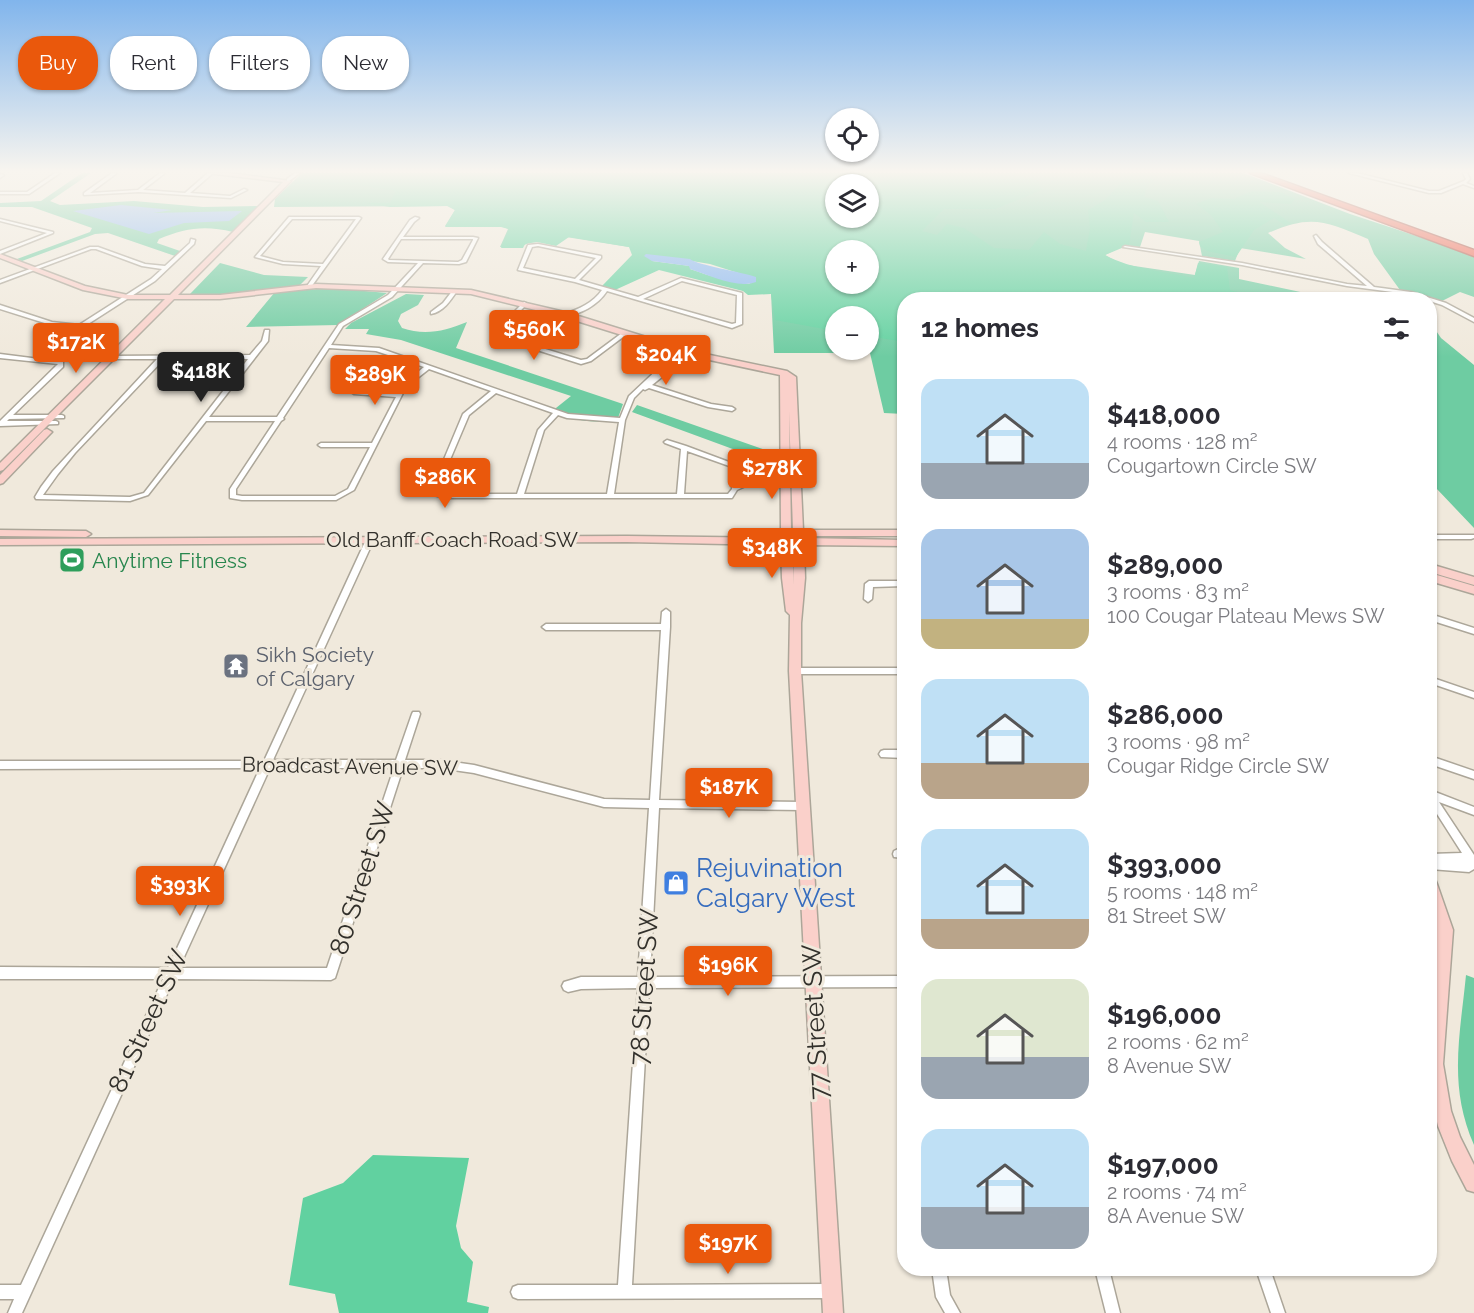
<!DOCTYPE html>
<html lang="en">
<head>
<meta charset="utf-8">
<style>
	body { margin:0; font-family:Raleway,sans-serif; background:#f2f2f3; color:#2b2b33; height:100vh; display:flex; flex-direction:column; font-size:22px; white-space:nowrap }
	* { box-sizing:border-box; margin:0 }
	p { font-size:20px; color:#7c7c81 }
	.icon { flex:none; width:33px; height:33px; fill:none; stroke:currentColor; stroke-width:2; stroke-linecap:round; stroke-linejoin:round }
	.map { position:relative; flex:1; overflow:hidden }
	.drawer { position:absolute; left:897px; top:292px; width:540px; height:984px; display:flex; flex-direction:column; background:#fff; border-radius:24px; box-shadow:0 2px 4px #0004 }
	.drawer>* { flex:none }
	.guide { position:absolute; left:18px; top:36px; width:570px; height:54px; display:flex; gap:12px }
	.fabs { position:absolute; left:825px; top:108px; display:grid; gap:12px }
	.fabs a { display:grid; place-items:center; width:54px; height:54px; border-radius:50%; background:#fff; box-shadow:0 2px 4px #0004; font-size:30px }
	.price { position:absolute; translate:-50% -51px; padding:0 14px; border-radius:6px; background:#ea580c; color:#fff; font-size:20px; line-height:39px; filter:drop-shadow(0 2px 3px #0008) }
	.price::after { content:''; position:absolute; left:50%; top:36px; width:18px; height:14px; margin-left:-9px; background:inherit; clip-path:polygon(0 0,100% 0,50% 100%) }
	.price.current { background:#222; color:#fff }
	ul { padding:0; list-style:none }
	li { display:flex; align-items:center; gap:18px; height:150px; padding:0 24px }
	li span { display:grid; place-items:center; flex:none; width:168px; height:120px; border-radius:18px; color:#555 }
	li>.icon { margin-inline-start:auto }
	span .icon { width:72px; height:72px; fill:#fffc; stroke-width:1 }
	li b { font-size:26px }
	h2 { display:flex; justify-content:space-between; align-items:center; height:72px; padding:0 24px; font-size:26px }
	.chip { padding:0 21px; border-radius:24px; background:#fff; box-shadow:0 2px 4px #0004; font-size:21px; line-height:54px }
	.chip.current { background:#ea580c; color:#fff }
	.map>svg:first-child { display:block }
	.green { fill:#6ecca2; fill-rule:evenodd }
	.forest { fill:#61d1a0; fill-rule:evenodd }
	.water { fill:#86b6f2 }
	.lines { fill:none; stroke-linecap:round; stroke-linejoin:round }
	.street-casing { stroke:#aca699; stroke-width:3 }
	.secondary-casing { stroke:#aca699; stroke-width:3 }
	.highway-casing { stroke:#ac5042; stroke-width:3 }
	.street { fill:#fff; fill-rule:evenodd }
	.secondary { fill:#fad0ca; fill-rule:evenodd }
	.highway { fill:#ee614f; fill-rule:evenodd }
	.labels { text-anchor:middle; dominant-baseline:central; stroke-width:6; stroke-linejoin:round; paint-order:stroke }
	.street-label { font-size:21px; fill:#32302b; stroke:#f0e9dc }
	.leisure-label { font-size:21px; fill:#27864d; stroke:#f0e9dc; text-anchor:start }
	.worship-label { font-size:21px; fill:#5b616d; stroke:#f0e9dc; text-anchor:start }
	.near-shop-label { font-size:26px; fill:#366cbe; stroke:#f0e9dc; text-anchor:start }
	.near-street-label { font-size:26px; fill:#32302b; stroke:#f0e9dc }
</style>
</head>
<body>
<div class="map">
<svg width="1474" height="1313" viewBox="0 0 1474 1313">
	<rect width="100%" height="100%" fill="#f0e9dc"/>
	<path class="green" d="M 82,173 L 91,173 L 50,201 L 60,205 L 134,201 L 203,207 L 258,206 L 233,232 C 205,225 185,228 159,239 L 157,243 L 180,251 L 175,256 L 108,233 L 95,234 L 22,261 L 17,259 L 90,232 L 92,228 L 32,207 L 0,207 L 0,203 L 41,201 Z
		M 302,173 L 1243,173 L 1350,214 L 1474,255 L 1474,297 L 1460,292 L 1442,301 L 1400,290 L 1374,254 L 1368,239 C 1326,221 1311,214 1268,233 L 1285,248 L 1306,259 L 1240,248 L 1235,261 L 1202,256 L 1199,241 L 1145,232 L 1140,247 L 1123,246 L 1105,255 L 1121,264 L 1195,275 L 1199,261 L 1239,268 L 1239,279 L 1338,300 L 904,300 L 904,414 L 884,413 L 870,353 L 774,353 L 771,294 L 748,294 L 742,290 L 767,269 L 566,237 L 530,242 L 521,247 L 500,247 L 508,229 L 500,226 L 445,226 L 455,210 L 447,206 L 274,207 L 275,199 ZM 836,184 L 868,184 L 868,218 L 836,218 ZM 836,250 L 868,250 L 868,284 L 836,284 ZM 836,316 L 868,316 L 868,350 L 836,350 Z
		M 220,263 L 264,275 L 308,277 L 300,285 L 224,294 L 189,295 Z
		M 332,288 L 387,293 L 338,325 L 246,327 L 275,292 Z
		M 406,294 L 424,295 L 418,305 L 401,314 L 398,321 L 402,328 C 425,336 445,331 467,322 L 456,348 L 623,404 L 618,418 C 597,426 571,419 551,412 L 571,396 L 401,340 L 366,334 L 369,329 L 345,329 L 351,323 Z
		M 1430,322 L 1441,338 L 1474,365 L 1474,528 L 1436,488 L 1430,488 Z
		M 637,405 L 777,454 L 776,465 L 632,412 Z
		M 1466,975 L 1474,978 L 1474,1145 C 1448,1086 1460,1036 1466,975 Z"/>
	<path class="forest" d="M 305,173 L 864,173 L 864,180 L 853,184 L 836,184 L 836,218 L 868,218 L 869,188 L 904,173 L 970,173 L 978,178 L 1009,173 L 1038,181 L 1042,190 L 995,209 L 944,209 L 922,231 L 937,235 L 947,224 L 964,228 L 994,248 L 1029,250 L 1044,232 L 1060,244 L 1086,251 L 1090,228 L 1088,210 L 1105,200 L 1128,175 L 1132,173 L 1196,173 L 1183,175 L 1184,180 L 1175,181 L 1161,173 L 1146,189 L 1144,197 L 1158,201 L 1169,222 L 1146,222 L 1134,213 L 1129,245 L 1105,255 C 1133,270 1163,271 1194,278 L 1198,263 L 1227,267 L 1230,290 L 1266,300 L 904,300 L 904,342 L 869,336 L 868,316 L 836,316 L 835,331 L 775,320 L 771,294 L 748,295 L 743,291 L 659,270 L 615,290 L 602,286 L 632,255 L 629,247 L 569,237 L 556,246 L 537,242 L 525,244 L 523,248 L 501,248 L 509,229 L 501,227 L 445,227 L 455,210 L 448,206 L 390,207 L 365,203 L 390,203 L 396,191 L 358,185 L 295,184 ZM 836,250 L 868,250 L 868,284 L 836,284 ZM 667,257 L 710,264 L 757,279 L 752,284 C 731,283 710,276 690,269 L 690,266 L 652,261 Z
		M 1252,191 L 1281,192 L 1295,199 L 1291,204 L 1259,202 L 1291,223 L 1285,225 L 1274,218 L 1254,230 L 1236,257 L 1207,251 L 1200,246 L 1199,242 L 1223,232 L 1211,215 L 1196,204 L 1211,198 L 1234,199 Z
		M 373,1155 L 469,1158 L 456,1226 L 461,1248 L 473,1262 L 467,1302 L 489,1307 L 488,1313 L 339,1313 L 335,1294 L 289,1285 L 303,1198 L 343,1183 Z"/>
	<path class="water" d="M 121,205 L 172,210 L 153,213 L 242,211 L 229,221 L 184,223 L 149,234 L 73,211 Z
		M 646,254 L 690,259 C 697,265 742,272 756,277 L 756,282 C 738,289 708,275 690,269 L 689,266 L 652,261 L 644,256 Z"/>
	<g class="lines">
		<defs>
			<path id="street" d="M 55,173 L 60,173 L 29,194 L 0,194 L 0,192 L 27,192 Z
				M 112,173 L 117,173 L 90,193 L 138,190 L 160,173 L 165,173 L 143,190 L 185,193 L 208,173 L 213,173 L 190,193 L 230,196 L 244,189 L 247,190 L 231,198 L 139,192 L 84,195 L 84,193 Z
				M 295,173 L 300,173 L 289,181 L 287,181 L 287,179 Z
				M 1349,173 L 1357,173 L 1429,191 L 1439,191 L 1464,181 L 1466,179 L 1463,173 L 1467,173 L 1470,179 L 1466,183 L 1474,186 L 1474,188 L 1463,184 L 1441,193 L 1429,193 Z
				M 2,174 L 4,175 L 0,178 L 0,175 Z
				M 289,217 L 359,217 L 361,218 L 311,287 L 307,286 L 321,266 L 283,264 L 255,257 ZM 292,219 L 356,219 L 323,264 L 283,262 L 260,256 Z
				M 415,217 L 419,218 L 414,222 L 403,237 L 473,237 L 478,238 L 466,262 L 459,264 L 423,263 L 392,297 L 343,326 L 331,345 L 379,348 L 568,414 L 620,418 L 629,396 L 679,349 L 683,349 L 683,351 L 657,375 L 687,352 L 692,353 L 652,385 L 711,404 L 732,407 L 735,409 L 732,411 L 708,407 L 649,388 L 645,390 L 643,389 L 634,398 L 625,420 L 614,494 L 677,494 L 681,449 L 665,443 L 664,442 L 667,440 L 686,446 L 737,465 L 749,471 L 754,478 L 750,484 L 737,490 L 732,498 L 445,498 L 434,495 L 432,488 L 463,414 L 491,391 L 429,369 L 406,387 L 354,490 L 336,500 L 242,500 L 230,498 L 230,489 L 275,421 L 206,421 L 148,495 L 130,501 L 36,499 L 35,497 L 41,487 L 53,471 L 157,359 L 113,359 L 111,358 L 111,356 L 250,355 L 262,341 L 265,330 L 269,330 L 268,341 L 209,417 L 277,417 L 339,324 L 388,295 L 418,263 L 388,262 L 383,259 L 410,220 ZM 401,239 L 473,239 L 473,240 L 462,260 L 458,262 L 389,260 L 388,259 ZM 329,348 L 376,351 L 424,367 L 402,385 L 397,393 L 354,390 L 351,392 L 354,394 L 396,397 L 372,443 L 321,443 L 318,445 L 321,447 L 370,447 L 348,489 L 335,496 L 242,496 L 236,495 L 236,489 L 281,421 L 284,419 L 283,418 ZM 164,359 L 248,359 L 144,493 L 130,497 L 43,495 L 58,474 L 75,453 ZM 496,393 L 553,413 L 538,430 L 517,494 L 445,494 L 439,493 L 438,488 L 469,415 ZM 558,415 L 567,418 L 619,422 L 607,494 L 524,494 L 544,430 ZM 687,451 L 732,467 L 732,489 L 728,494 L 684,494 ZM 738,470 L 745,473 L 748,478 L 745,482 L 738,485 Z
				M 0,219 L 53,232 L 53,233 L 0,254 L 0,251 L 47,233 L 0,221 Z
				M 1316,235 L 1322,242 L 1374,287 L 1411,292 L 1446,303 L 1474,318 L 1474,322 L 1442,305 L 1408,294 L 1347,286 L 1242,265 L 1123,247 L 1125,246 L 1242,263 L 1347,284 L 1367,286 L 1318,244 L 1314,236 Z
				M 191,239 L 195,240 L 194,244 L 155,281 L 85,326 L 101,328 L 101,330 L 51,325 L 0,309 L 0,305 L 52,322 L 79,325 L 151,279 L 162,269 L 142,266 L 96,249 L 91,249 L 0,283 L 0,280 L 90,247 L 98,247 L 145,264 L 165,266 L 190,243 Z
				M 538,244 L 601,256 L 601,258 L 579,280 L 638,297 L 681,278 L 742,293 L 742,324 L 732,328 L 607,291 C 598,305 580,315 564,316 L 564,314 C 579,309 593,303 602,290 L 575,282 L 518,270 L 528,245 ZM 538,246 L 596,258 L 575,279 L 523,268 L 532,247 ZM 682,281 L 737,295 L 736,323 L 732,324 L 643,299 Z
				M 453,290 L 457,291 C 451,300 443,312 431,314 L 431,312 L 443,303 Z
				M 524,302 L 526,303 L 526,305 L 500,332 L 500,335 L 581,360 L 587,359 L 622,333 L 627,334 L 591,361 L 581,364 L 496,337 L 495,331 Z
				M 0,354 L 63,362 L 63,367 L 13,415 L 62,415 L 64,416 L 64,418 L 9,419 L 7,421 L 56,421 L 58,422 L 58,424 L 0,426 L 0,421 L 58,364 L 0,358 Z
				M 370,531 L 373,531 L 377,533 L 273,760 L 396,760 L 412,714 L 413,712 L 419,712 L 420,714 L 405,760 L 439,760 L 474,765 L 604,799 L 650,800 L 661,630 L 546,630 L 542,627 L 546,624 L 661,624 L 662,612 L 666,609 L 670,612 L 670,627 L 659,800 L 803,802 L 806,803 L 808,806 L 806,809 L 803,810 L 659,808 L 650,977 L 904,976 L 904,987 L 649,988 L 632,1285 L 832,1284 L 837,1286 L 839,1291 L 837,1296 L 832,1298 L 518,1299 L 513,1297 L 511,1292 L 513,1287 L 518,1285 L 618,1285 L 638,988 L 581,989 L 568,992 L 564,990 L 562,986 L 564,982 L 581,977 L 638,977 L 649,808 L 604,807 L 474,773 L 439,768 L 403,768 L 335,978 L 331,980 L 174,979 L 22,1313 L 8,1313 L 14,1299 L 0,1299 L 0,1285 L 21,1285 L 163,979 L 0,979 L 0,967 L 168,968 L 260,768 L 0,769 L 0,761 L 264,761 ZM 270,768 L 394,768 L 327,968 L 179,968 Z
				M 1430,535 L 1474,535 L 1474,538 L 1471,539 L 1430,539 Z
				M 869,581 L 904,581 L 904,586 L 873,587 L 872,599 L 868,602 L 864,599 L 865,584 Z
				M 1430,614 L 1474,628 L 1474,634 L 1430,620 Z
				M 795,668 L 904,668 L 904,674 L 795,674 L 792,673 L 791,671 L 792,669 Z
				M 1430,677 L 1474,692 L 1474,698 L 1430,683 Z
				M 884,750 L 904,750 L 904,758 L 881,757 L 879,754 L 881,751 Z
				M 1430,756 L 1474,771 L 1474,779 L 1430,764 Z
				M 1430,790 L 1474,807 L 1474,815 L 1439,802 L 1474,855 L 1474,869 L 1469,872 L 1430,869 L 1430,854 L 1462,853 L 1430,803 Z
				M 898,849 L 904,850 L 904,858 L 894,857 L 893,854 L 894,851 Z
				M 932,1269 L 946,1269 L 950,1295 L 960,1313 L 945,1313 L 936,1297 Z
				M 1095,1269 L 1109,1269 L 1120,1313 L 1106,1313 Z
				M 1256,1269 L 1270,1269 L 1285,1313 L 1271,1313 Z"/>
			<path id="secondary" d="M 206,173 L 229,173 L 291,181 L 178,295 L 220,295 L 316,284 L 471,290 L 569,313 L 691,351 L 787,371 L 796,377 L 803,530 L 904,530 L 904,536 L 804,536 L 804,538 L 904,540 L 904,546 L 804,545 L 805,578 L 801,623 L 801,671 L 843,1313 L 823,1313 L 789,671 L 790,615 L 786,611 L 782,578 L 781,545 L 627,542 L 0,545 L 0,539 L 627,536 L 781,538 L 760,536 L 755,533 L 760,530 L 781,530 L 780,375 L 686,355 L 564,317 L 471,294 L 316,288 L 220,299 L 174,299 L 3,470 L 0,471 L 0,463 L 165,299 L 128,299 L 83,290 L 0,258 L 0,254 L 85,286 L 128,295 L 170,295 L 283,182 ZM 789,411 L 793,530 L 791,530 ZM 792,545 L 793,545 L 794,585 Z
				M 47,429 L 52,432 L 50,434 L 3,483 L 0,484 L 0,475 L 44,430 Z
				M 0,530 L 86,531 L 91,534 L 86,537 L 0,536 Z
				M 1430,564 L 1474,577 L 1474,585 L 1430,572 Z
				M 1430,573 L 1474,586 L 1474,594 L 1430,581 Z
				M 1430,877 L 1435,879 L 1437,884 L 1453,930 L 1443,1064 L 1451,1111 L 1460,1137 L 1474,1165 L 1474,1192 L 1467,1190 L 1452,1161 L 1438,1126 L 1430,1094 L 1430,1017 L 1437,930 L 1430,906 Z"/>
			<path id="highway" d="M 1250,173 L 1261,173 L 1474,250 L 1474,256 Z"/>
		</defs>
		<use href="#street" class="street-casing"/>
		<use href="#secondary" class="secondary-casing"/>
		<use href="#highway" class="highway-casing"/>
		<use href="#street" class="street"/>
		<use href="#secondary" class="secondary"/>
		<use href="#highway" class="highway"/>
	</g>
	<linearGradient id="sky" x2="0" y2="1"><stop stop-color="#81b5ec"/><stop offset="0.48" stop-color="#f8f5ef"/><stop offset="1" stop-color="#f8f5ef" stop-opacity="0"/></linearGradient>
	<rect width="1474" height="357" fill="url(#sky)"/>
	<defs>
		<symbol id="stadium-square" viewBox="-11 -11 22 22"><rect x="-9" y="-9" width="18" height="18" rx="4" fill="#2e9e5b" stroke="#f0e9dc"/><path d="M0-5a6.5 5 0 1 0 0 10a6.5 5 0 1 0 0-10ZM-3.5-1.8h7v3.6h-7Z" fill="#fff"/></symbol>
		<symbol id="temple-square" viewBox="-11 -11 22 22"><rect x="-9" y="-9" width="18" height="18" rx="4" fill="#6b7280" stroke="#f0e9dc"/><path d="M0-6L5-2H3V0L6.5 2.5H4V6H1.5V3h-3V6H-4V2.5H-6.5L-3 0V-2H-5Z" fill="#fff"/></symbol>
		<symbol id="shop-square" viewBox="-11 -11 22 22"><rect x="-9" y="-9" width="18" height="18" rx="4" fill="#3f7fe0" stroke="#f0e9dc"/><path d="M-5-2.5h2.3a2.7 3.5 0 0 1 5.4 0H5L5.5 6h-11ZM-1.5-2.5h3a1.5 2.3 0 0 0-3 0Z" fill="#fff"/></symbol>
	</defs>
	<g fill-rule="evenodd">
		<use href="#stadium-square" x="57" y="545" width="30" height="30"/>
		<use href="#temple-square" x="221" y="651" width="30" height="30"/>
		<use href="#shop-square" x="661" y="868" width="30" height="30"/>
	</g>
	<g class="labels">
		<g class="street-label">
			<text x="452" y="539">Old Banff Coach Road SW</text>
			<text transform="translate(350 766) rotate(1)">Broadcast Avenue SW</text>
		</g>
		<g class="leisure-label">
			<text x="92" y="560">Anytime Fitness</text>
		</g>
		<g class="worship-label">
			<text x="256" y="654">Sikh Society<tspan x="256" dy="24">of Calgary</tspan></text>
		</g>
		<g class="near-shop-label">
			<text x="696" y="868">Rejuvination<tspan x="696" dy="30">Calgary West</tspan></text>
		</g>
		<g class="near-street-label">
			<text transform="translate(362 878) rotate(-72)">80 Street SW</text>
			<text transform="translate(644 987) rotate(-86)">78 Street SW</text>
			<text transform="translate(148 1021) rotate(-65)">81 Street SW</text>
			<text transform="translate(815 1022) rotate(-93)">77 Street SW</text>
		</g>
	</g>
</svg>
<div class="fabs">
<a><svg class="icon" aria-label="locate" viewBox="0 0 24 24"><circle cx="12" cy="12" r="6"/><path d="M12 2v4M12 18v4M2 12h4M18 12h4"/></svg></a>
<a><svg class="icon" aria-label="layers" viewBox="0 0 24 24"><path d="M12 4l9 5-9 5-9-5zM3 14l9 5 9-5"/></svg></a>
<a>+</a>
<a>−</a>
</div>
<b class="price" style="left:534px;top:361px">$560K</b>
<b class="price" style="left:76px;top:374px">$172K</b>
<b class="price" style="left:666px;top:386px">$204K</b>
<b class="price current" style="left:201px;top:403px">$418K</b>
<b class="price" style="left:375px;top:406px">$289K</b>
<b class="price" style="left:772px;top:500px">$278K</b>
<b class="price" style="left:445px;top:509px">$286K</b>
<b class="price" style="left:772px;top:579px">$348K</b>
<b class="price" style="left:729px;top:819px">$187K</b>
<b class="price" style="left:180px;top:917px">$393K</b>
<b class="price" style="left:728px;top:997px">$196K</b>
<b class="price" style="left:728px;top:1275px">$197K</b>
<div class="guide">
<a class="chip current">Buy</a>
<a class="chip">Rent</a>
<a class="chip">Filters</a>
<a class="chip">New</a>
</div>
<section class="drawer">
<h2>12 homes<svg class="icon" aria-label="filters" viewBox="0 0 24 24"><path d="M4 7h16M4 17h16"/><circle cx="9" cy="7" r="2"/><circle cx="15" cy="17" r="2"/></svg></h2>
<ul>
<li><span style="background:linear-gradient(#bfe0f5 70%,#9aa5b1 0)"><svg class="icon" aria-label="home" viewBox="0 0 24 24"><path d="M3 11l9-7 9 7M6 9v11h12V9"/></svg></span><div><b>$418,000</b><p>4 rooms · 128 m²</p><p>Cougartown Circle SW</p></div></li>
<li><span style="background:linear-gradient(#a9c7e8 75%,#c2b280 0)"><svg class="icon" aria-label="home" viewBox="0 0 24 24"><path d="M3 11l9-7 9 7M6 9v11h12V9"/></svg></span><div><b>$289,000</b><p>3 rooms · 83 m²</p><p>100 Cougar Plateau Mews SW</p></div></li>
<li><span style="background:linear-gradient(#bfe0f5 70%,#b9a48a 0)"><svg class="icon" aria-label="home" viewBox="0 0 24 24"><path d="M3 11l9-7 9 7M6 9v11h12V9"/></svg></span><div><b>$286,000</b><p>3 rooms · 98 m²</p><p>Cougar Ridge Circle SW</p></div></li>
<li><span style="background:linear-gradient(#bfe0f5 75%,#b9a48a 0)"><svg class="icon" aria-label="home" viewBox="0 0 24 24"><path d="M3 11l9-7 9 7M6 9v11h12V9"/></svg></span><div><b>$393,000</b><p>5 rooms · 148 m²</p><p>81 Street SW</p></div></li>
<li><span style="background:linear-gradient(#dfe7d0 65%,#9aa5b1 0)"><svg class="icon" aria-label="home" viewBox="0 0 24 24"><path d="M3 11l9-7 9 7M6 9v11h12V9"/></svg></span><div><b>$196,000</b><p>2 rooms · 62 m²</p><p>8 Avenue SW</p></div></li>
<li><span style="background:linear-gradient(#bfe0f5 65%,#9aa5b1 0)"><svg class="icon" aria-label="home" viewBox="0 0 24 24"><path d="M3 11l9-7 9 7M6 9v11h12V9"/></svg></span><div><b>$197,000</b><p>2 rooms · 74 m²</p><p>8A Avenue SW</p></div></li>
</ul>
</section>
</div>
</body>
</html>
